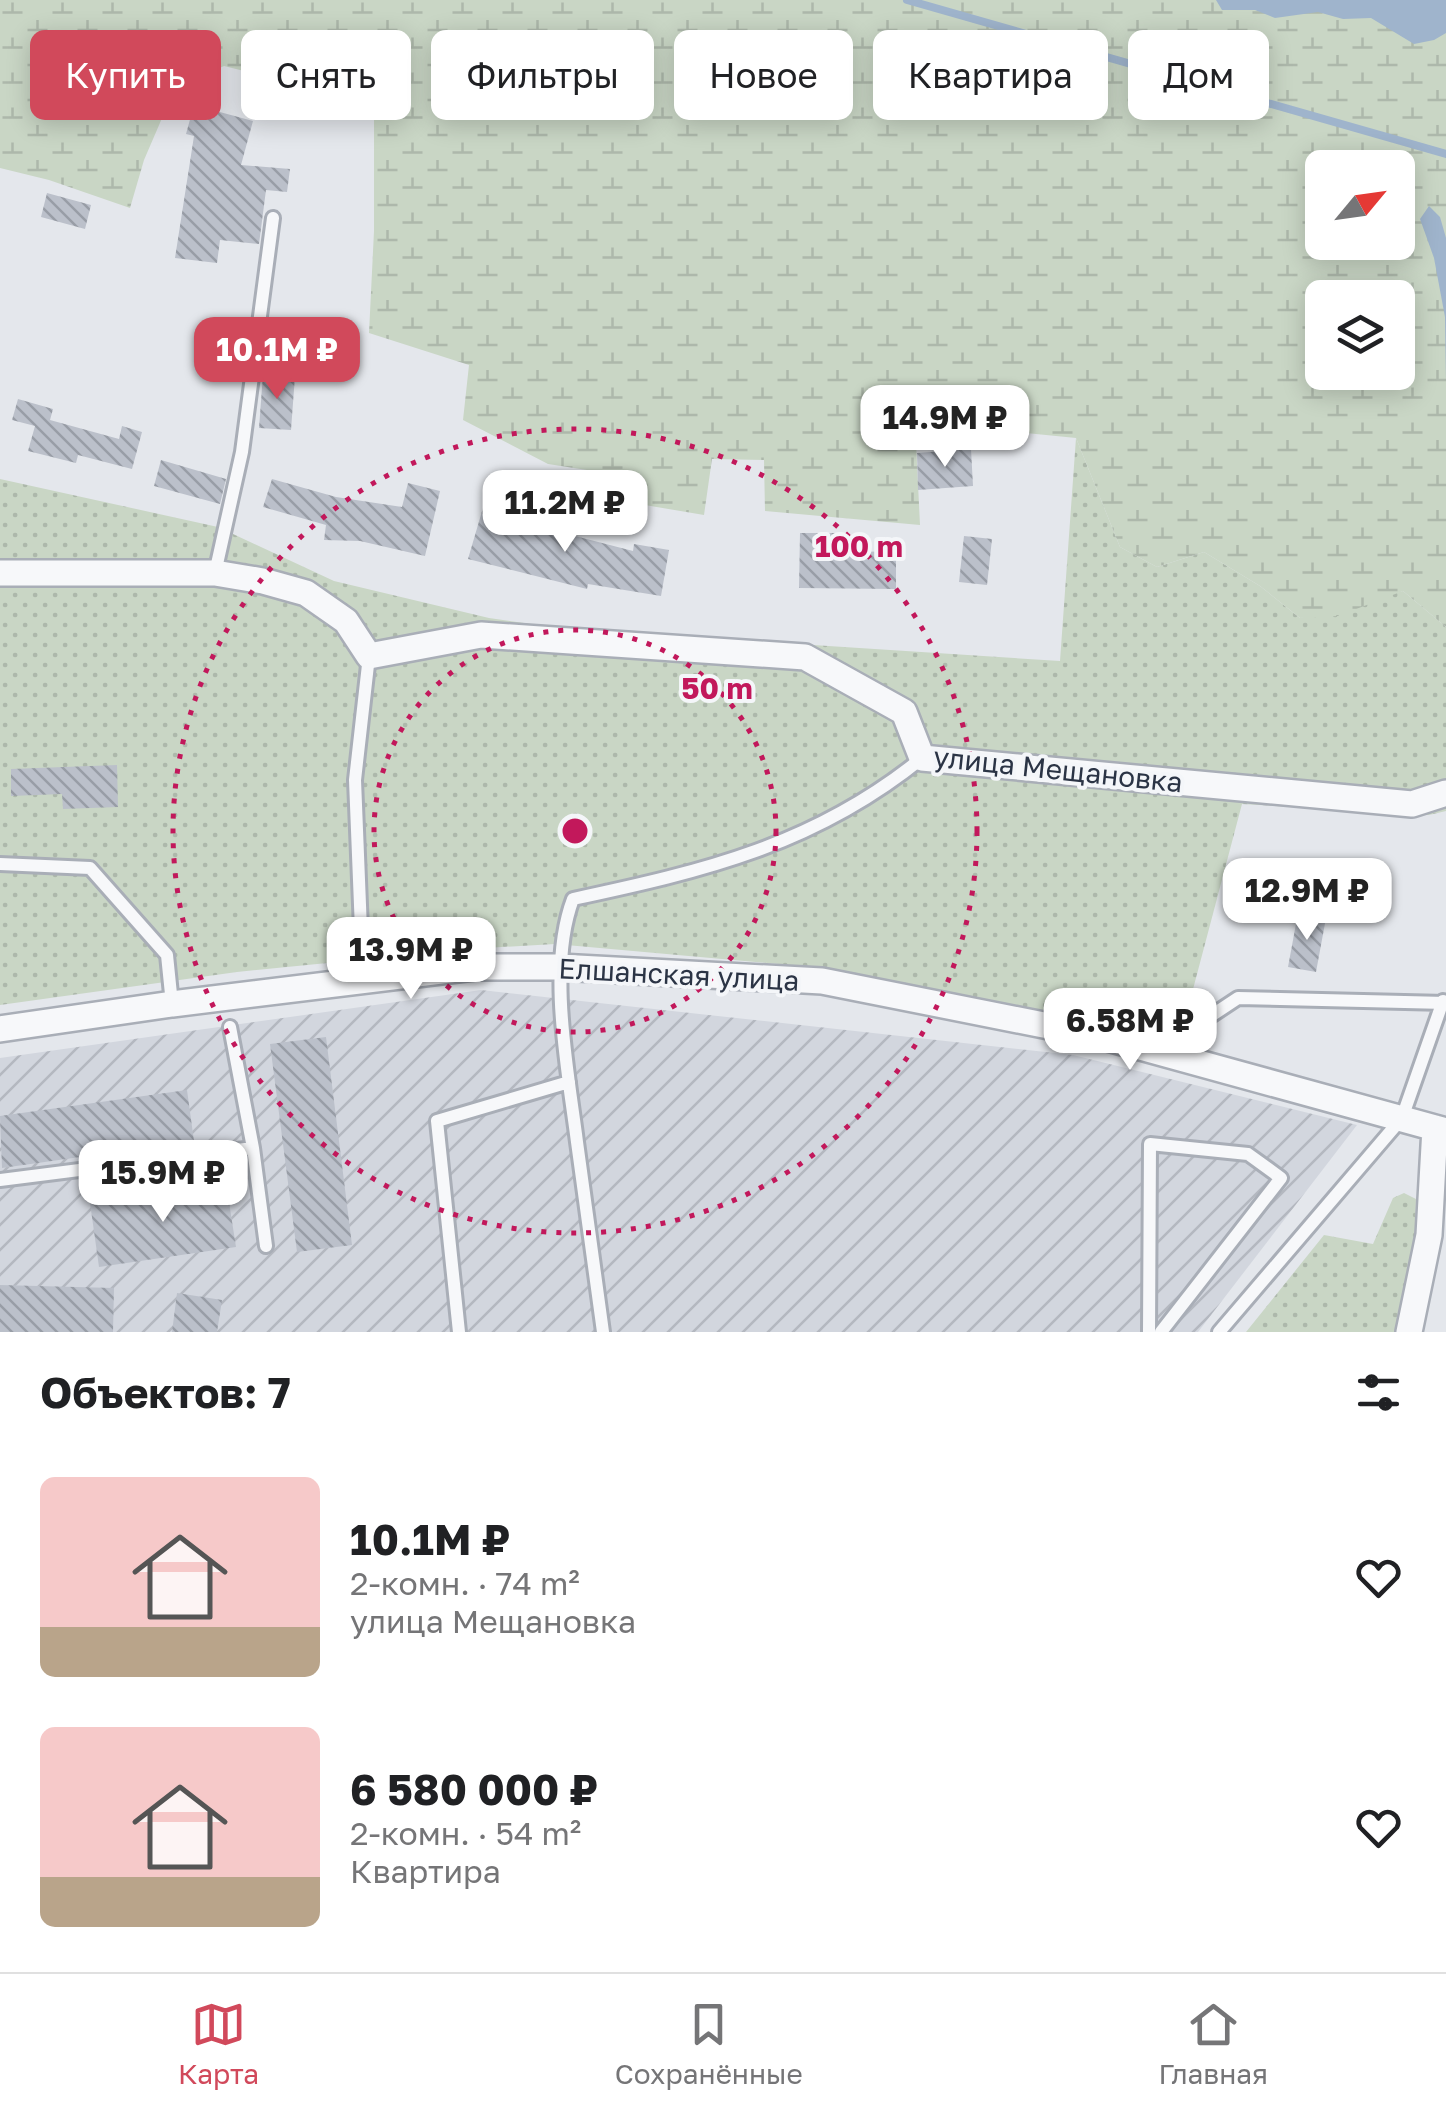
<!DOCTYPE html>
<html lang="ru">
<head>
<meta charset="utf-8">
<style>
	body { margin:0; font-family:"Golos Text",sans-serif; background:#f6f6f6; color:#202124; height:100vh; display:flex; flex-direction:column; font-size:38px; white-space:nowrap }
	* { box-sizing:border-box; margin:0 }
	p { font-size:32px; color:#757577 }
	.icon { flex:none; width:55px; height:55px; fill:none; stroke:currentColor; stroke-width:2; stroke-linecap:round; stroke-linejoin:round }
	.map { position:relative; height:1332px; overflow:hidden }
	.sheet { display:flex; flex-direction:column; background:#fff; flex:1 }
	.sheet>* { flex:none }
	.top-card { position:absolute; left:30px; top:30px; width:1388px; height:90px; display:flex; gap:20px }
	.needle { width:65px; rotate:61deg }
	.fabs { position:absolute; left:1305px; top:150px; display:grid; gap:20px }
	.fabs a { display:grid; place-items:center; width:110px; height:110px; border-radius:15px; background:#fff; box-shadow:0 5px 25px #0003; font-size:50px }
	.price { position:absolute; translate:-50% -85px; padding:0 22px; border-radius:20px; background:#fff; color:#222; font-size:32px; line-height:65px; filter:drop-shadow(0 2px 5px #0008) }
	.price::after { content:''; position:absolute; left:50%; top:60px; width:30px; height:22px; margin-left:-15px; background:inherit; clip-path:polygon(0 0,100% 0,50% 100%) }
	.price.on { background:#d1495b; color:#fff }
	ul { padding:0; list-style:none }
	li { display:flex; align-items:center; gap:30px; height:250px; padding:0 40px }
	li span { display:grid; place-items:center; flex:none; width:280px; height:200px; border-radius:15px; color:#555 }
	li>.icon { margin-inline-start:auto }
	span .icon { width:120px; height:120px; fill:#fffc; stroke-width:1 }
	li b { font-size:42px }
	h2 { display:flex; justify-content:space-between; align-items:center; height:120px; padding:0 40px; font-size:42px }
	.chip { padding:0 35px; border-radius:15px; background:#fff; box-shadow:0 5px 25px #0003; font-size:35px; line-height:90px }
	.chip.on { background:#d1495b; color:#fff }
	.dock { display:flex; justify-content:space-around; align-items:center; height:140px; border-top:2px solid #e0e0e0; background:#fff; font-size:28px; color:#757577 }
	.dock a { display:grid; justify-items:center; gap:5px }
	.dock .on { color:#d1495b }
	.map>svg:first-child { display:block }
	.industrial { fill:url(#industrial-furrows) }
	.grass { fill:url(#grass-dots) }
	.wetland { fill:url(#wetland-marsh); fill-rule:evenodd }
	.water { fill:#9fb4cc }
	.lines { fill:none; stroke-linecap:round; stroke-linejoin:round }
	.stream { stroke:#9fb4cc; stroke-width:8 }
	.building { fill:url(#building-back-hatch) }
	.lane-casing { stroke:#a9aeb7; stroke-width:18 }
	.street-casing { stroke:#a9aeb7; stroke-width:30 }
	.lane { stroke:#f7f8fa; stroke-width:12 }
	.street { stroke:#f7f8fa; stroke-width:25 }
	.ring { fill:none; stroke:#c2185b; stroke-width:5; stroke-dasharray:5 10 }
	.labels { text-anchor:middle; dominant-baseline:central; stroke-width:8; stroke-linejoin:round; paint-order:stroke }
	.street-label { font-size:28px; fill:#2b3445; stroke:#f4f6f9 }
	.centre { fill:#c2185b; stroke:#f4f6f9; stroke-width:5 }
	.ring-label { font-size:30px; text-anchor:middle; font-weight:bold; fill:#c2185b; stroke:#f4f6f9; stroke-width:8; stroke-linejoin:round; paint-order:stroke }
</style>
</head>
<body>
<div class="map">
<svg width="1446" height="1332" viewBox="0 0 1446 1332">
	<defs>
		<pattern id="industrial-furrows" width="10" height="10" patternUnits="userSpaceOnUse" patternTransform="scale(2.5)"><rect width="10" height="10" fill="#d2d6de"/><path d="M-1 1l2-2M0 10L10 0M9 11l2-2" fill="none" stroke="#b4b8c0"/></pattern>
		<pattern id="grass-dots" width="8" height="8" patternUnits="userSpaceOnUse" patternTransform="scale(2.5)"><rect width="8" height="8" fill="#c9d6c5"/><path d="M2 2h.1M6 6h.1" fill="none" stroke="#adb8ab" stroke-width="1.8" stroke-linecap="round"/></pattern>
		<pattern id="wetland-marsh" width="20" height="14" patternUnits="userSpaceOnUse" patternTransform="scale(2.5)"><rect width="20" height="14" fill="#c9d6c5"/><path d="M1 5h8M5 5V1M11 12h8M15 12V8" fill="none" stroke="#adb8ab"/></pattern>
		<pattern id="building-back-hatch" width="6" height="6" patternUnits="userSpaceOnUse" patternTransform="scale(2.5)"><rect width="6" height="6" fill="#bbc0ca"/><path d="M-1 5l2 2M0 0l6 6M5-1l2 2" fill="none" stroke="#989da6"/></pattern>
	</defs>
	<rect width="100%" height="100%" fill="#e4e7ec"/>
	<path class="industrial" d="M 481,990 L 1073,1055 L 1357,1125 L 1198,1332 L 0,1332 L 0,1058 Z"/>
	<path class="grass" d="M 1076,438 L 1120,547 L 1157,567 L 1204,552 L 1260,586 L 1300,618 L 1403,591 L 1446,627 L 1446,811 L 1429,815 L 1242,804 L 1178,1046 L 1103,1023 L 824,968 L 555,944 L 469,949 L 237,972 L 0,1005 L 0,479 L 218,527 L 334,581 L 489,618 L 617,636 L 782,643 L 1060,661 Z
		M 1404,1193 L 1416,1199 L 1414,1269 L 1397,1332 L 1246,1332 L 1324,1235 L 1373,1244 L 1393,1198 Z"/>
	<path class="wetland" d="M 0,0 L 1446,0 L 1446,627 L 1403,591 L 1338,616 L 1300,618 L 1260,586 L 1204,552 L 1157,567 L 1120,547 L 1076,438 L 915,422 L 920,525 L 765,511 L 764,460 L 712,459 L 704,515 L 633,503 L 632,477 L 548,464 L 463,420 L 469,365 L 369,333 L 374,231 L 374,110 L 303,86 L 224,66 L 175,88 L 144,160 L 130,208 L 49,180 L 0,168 ZM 1322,168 L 1398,168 L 1398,242 L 1322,242 ZM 1322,298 L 1398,298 L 1398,372 L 1322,372 Z"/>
	<path class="water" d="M 1216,0 L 1446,0 L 1446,33 L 1434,40 L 1414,44 L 1371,18 L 1343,19 L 1318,12 L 1275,18 L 1255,10 L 1222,10 Z
		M 1429,206 L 1440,217 L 1446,238 L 1446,381 L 1445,317 L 1434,258 L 1420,219 Z"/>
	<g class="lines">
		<path class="stream" d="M 907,0 L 1446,154"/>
	</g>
	<path class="building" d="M 194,105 L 253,121 L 241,165 L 290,169 L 287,192 L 266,190 L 259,244 L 220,240 L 217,263 L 175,258 L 194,136 L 186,134 Z
		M 47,193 L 91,205 L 85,229 L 41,217 Z
		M 263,374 L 295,376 L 291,430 L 259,428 Z
		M 18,399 L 53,409 L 50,420 L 119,439 L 122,426 L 142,432 L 132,469 L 78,455 L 76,463 L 28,451 L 35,426 L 12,420 Z
		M 971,449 L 973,486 L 918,490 L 917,453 Z
		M 161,460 L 226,479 L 220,504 L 154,486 Z
		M 272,479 L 336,497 L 402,507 L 408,483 L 440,491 L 425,556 L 360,541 L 324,540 L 326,525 L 263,507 Z
		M 485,501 L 519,512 L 517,521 L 633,551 L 634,544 L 669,550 L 661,596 L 588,584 L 587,589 L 468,559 Z
		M 800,533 L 837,533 L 837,551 L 896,552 L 896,589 L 799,588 Z
		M 964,536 L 992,539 L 987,585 L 959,582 Z
		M 117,765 L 118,807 L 63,809 L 62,794 L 11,796 L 11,769 Z
		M 1298,913 L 1326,918 L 1316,972 L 1288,967 Z
		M 326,1037 L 352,1245 L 297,1252 L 270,1044 Z
		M 187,1090 L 194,1141 L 2,1168 L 0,1116 Z
		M 226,1183 L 236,1247 L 99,1267 L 90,1203 Z
		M 0,1285 L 114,1288 L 113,1332 L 0,1332 Z
		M 177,1293 L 222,1300 L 217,1332 L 172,1332 Z"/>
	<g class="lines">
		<defs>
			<path id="lane" d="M 215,573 L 242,452 L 273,218
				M 0,864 L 90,868 L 167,955 L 172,1004
				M 363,980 L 355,780 L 369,656
				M 230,1027 L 253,1148 L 266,1246
				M 1158,1051 L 1238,998 L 1446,1003
				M 0,1180 L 253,1148
				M 459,1332 L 437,1121 L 569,1082
				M 603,1332 C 594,1269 586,1205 577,1142 C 568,1070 547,968 573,899 C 704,871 815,845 922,758
				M 1149,1332 L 1150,1144 L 1248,1154 L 1281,1178 L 1161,1332
				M 1219,1332 L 1402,1118 L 1443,1001"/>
			<path id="street" d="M 0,573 L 215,573 L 263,581 L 306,593 L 346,621 L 369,656 L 481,635 L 805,657 L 904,712 L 922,758 L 1412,804 L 1446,793
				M 0,1029 L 172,1004 L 474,967 L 559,967 L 822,981 L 1104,1037 L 1446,1131
				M 1409,1332 L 1429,1235 L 1435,1128"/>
		</defs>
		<use href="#lane" class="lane-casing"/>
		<use href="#street" class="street-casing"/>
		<use href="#lane" class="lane"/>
		<use href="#street" class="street"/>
	</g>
	<g class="ring">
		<circle cx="575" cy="831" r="201"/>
		<circle cx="575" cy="831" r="402"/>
	</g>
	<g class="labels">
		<g class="street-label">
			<text transform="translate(1058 769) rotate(6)">улица Мещановка</text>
			<text transform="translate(679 974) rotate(3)">Елшанская улица</text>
		</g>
	</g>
	<circle cx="575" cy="831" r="15" class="centre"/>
	<g class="ring-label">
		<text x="859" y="557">100 m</text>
		<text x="717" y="699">50 m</text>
	</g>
</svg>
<div class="fabs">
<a><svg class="needle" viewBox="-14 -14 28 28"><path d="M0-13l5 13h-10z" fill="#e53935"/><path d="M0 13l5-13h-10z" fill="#757577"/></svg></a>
<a><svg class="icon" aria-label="layers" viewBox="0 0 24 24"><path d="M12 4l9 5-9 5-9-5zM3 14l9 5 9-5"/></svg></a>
</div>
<b class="price on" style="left:277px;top:402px">10.1M ₽</b>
<b class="price" style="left:945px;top:470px">14.9M ₽</b>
<b class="price" style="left:565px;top:555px">11.2M ₽</b>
<b class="price" style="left:1307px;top:943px">12.9M ₽</b>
<b class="price" style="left:411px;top:1002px">13.9M ₽</b>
<b class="price" style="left:1130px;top:1073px">6.58M ₽</b>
<b class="price" style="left:163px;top:1225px">15.9M ₽</b>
<div class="top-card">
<a class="chip on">Купить</a>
<a class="chip">Снять</a>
<a class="chip">Фильтры</a>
<a class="chip">Новое</a>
<a class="chip">Квартира</a>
<a class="chip">Дом</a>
</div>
</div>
<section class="sheet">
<h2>Объектов: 7<svg class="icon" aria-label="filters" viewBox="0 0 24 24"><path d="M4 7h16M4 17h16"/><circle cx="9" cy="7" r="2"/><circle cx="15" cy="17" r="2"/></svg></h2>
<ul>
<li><span style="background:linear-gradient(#f6c9c9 75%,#b9a48a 0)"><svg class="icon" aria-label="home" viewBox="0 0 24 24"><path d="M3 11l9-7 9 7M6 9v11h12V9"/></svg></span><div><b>10.1M ₽</b><p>2-комн. · 74 m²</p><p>улица Мещановка</p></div><svg class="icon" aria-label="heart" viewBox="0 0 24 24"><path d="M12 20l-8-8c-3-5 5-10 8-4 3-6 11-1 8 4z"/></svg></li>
<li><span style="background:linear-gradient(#f6c9c9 75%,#b9a48a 0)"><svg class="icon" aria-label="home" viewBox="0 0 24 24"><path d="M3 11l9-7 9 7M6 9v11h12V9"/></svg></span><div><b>6 580 000 ₽</b><p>2-комн. · 54 m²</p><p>Квартира</p></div><svg class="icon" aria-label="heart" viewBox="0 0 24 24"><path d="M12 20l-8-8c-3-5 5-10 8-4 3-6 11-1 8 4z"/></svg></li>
</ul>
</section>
<nav class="dock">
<a class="on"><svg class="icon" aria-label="map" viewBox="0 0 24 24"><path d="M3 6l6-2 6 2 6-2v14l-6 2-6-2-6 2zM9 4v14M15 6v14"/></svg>Карта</a>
<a><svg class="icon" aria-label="saved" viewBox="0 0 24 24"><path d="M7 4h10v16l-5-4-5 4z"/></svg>Сохранённые</a>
<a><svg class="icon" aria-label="home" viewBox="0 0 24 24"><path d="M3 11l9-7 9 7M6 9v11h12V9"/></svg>Главная</a>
</nav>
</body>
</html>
